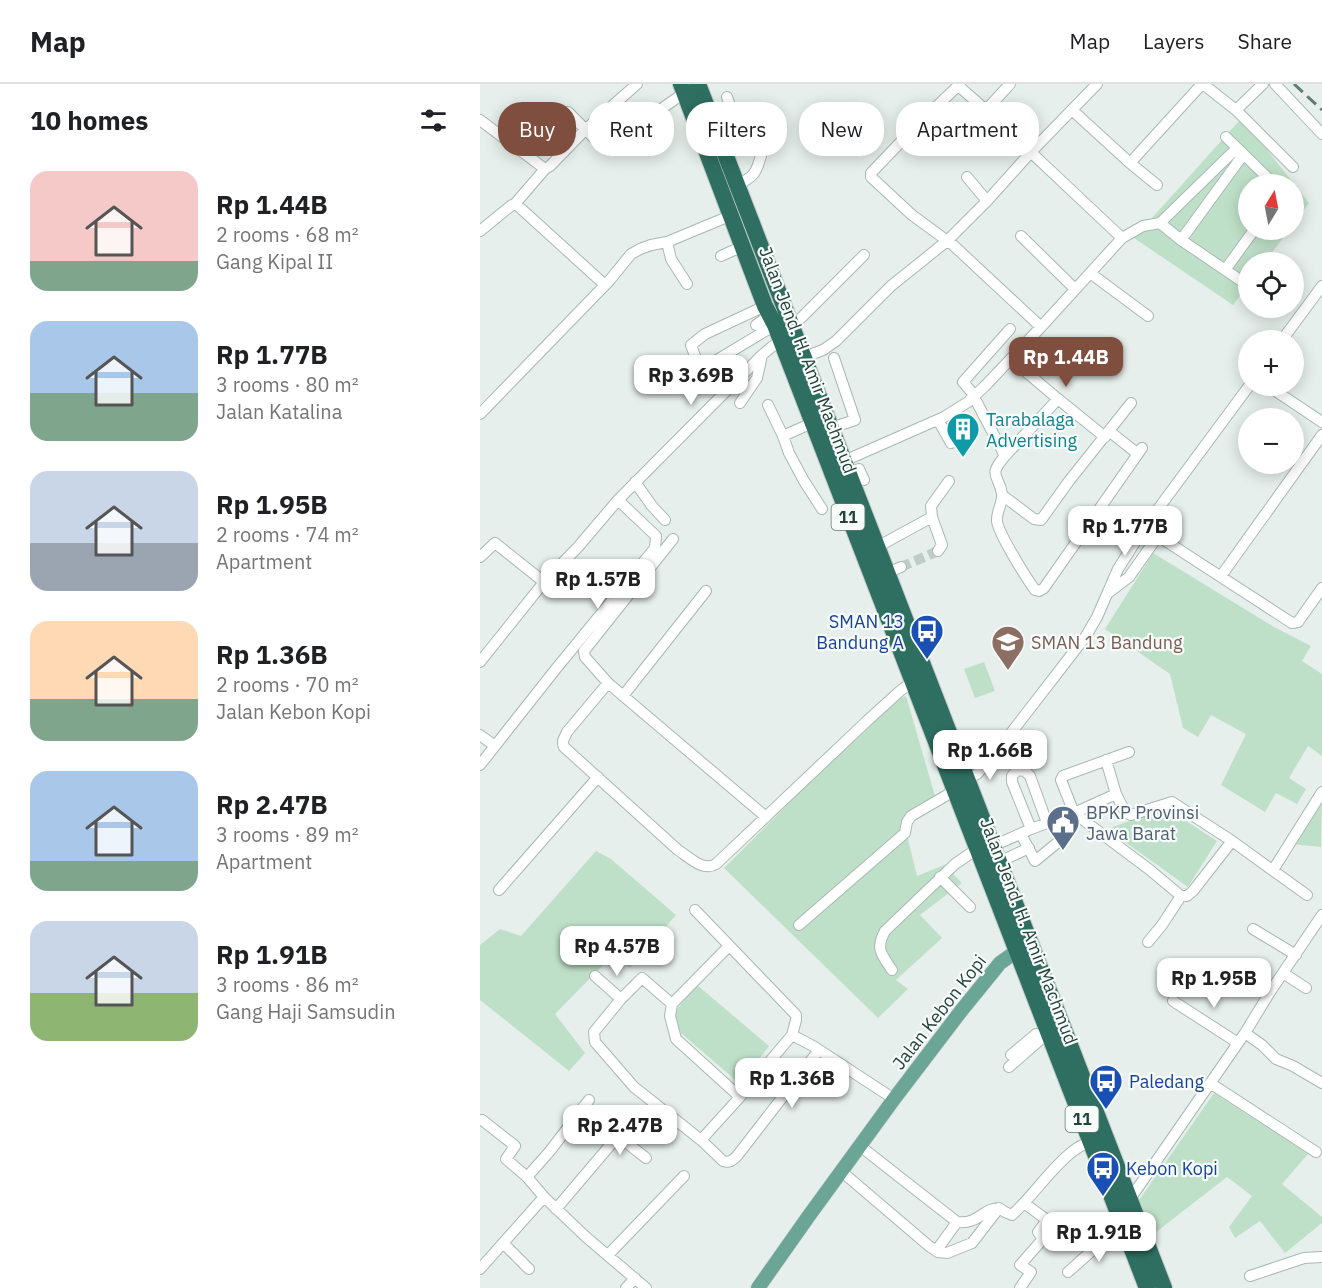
<!DOCTYPE html>
<html lang="en">
<head>
<meta charset="utf-8">
<style>
	body { margin:0; font-family:"IBM Plex Sans",sans-serif; background:#f6f6f6; color:#202124; height:100vh; display:flex; flex-direction:column; font-size:22px; white-space:nowrap }
	* { box-sizing:border-box; margin:0 }
	p { font-size:20px; color:#757577 }
	.icon { flex:none; width:33px; height:33px; fill:none; stroke:currentColor; stroke-width:2; stroke-linecap:round; stroke-linejoin:round }
	.map { position:relative; flex:1; overflow:hidden }
	.details { display:flex; flex-direction:column; background:#fff; width:480px }
	.details>* { flex:none }
	.top-card { position:absolute; left:18px; top:18px; width:570px; height:54px; display:flex; gap:12px }
	.needle { width:39px; rotate:10deg }
	.tools { position:absolute; left:758px; top:90px; display:grid; gap:12px }
	.tools a { display:grid; place-items:center; width:66px; height:66px; border-radius:50%; background:#fff; box-shadow:0 3px 15px #0003; font-size:30px }
	.price { position:absolute; translate:-50% -51px; padding:0 14px; border-radius:12px; background:#fff; color:#222; font-size:20px; line-height:39px; filter:drop-shadow(0 2px 3px #0008) }
	.price::after { content:''; position:absolute; left:50%; top:36px; width:18px; height:14px; margin-left:-9px; background:inherit; clip-path:polygon(0 0,100% 0,50% 100%) }
	.price.current { background:#7f4e3f; color:#fff }
	ul { padding:0; list-style:none }
	li { display:flex; align-items:center; gap:18px; height:150px; padding:0 30px }
	li span { display:grid; place-items:center; flex:none; width:168px; height:120px; border-radius:18px; color:#555 }
	li>.icon { margin-inline-start:auto }
	span .icon { width:72px; height:72px; fill:#fffc; stroke-width:1 }
	li b { font-size:26px }
	h2 { display:flex; justify-content:space-between; align-items:center; height:72px; padding:0 30px; font-size:26px }
	.pill { padding:0 21px; border-radius:24px; background:#fff; box-shadow:0 3px 15px #0003; font-size:21px; line-height:54px }
	.pill.current { background:#7f4e3f; color:#fff }
	header { display:flex; align-items:center; gap:36px; box-sizing:border-box; height:84px; padding:0 30px; background:#fff; border-bottom:2px solid #e0e0e0 }
	header strong { font-size:28px }
	nav { display:flex; gap:33px; margin-inline-start:auto; font-size:21px }
	main { display:flex; flex:1; min-height:0 }
	.map>svg:first-child { display:block }
	.green { fill:#bfe0c8 }
	.lines { fill:none; stroke-linecap:round; stroke-linejoin:round }
	.minor-tunnel { stroke:#bfccc8; stroke-width:10; stroke-dasharray:10 5; stroke-linecap:butt }
	.minor-casing { stroke:#a8b8b2; stroke-width:12 }
	.major-casing { stroke:#c2cac8; stroke-width:15 }
	.highway-casing { stroke:#c2cac8; stroke-width:18 }
	.minor { stroke:#fff; stroke-width:10 }
	.major { stroke:#6aa596; stroke-width:14 }
	.highway { stroke:#2f6f62; stroke-width:16 }
	.rail { stroke:#5f7d75; stroke-width:3; stroke-dasharray:12 6; stroke-linecap:butt }
	.labels { text-anchor:middle; dominant-baseline:central; stroke-width:4.5; stroke-linejoin:round; paint-order:stroke }
	.shield { fill:#f7fbf9; stroke:#637a73; stroke-width:1.5 }
	.shield-label { font-size:16px; font-weight:bold; fill:#24423a }
	.street-label { font-size:18px; fill:#24423a; stroke:#f7fbf9 }
	.culture-label { font-size:18px; fill:#0d838f; stroke:#f7fbf9; text-anchor:start }
	.transit-label { font-size:18px; fill:#164399; stroke:#f7fbf9; text-anchor:start }
	.education-label { font-size:18px; fill:#785e54; stroke:#f7fbf9; text-anchor:start }
	.service-label { font-size:18px; fill:#4e5e75; stroke:#f7fbf9; text-anchor:start }
</style>
</head>
<body>
<header>
<strong>Map</strong>
<nav><a>Map</a><a>Layers</a><a>Share</a></nav>
</header>
<main>
<section class="details">
<h2>10 homes<svg class="icon" aria-label="filters" viewBox="0 0 24 24"><path d="M4 7h16M4 17h16"/><circle cx="9" cy="7" r="2"/><circle cx="15" cy="17" r="2"/></svg></h2>
<ul>
<li><span style="background:linear-gradient(#f6c9c9 75%,#7fa58c 0)"><svg class="icon" aria-label="home" viewBox="0 0 24 24"><path d="M3 11l9-7 9 7M6 9v11h12V9"/></svg></span><div><b>Rp 1.44B</b><p>2 rooms · 68 m²</p><p>Gang Kipal II</p></div></li>
<li><span style="background:linear-gradient(#a9c7e8 60%,#7fa58c 0)"><svg class="icon" aria-label="home" viewBox="0 0 24 24"><path d="M3 11l9-7 9 7M6 9v11h12V9"/></svg></span><div><b>Rp 1.77B</b><p>3 rooms · 80 m²</p><p>Jalan Katalina</p></div></li>
<li><span style="background:linear-gradient(#c9d6e8 60%,#9aa5b1 0)"><svg class="icon" aria-label="home" viewBox="0 0 24 24"><path d="M3 11l9-7 9 7M6 9v11h12V9"/></svg></span><div><b>Rp 1.95B</b><p>2 rooms · 74 m²</p><p>Apartment</p></div></li>
<li><span style="background:linear-gradient(#ffd9b3 65%,#7fa58c 0)"><svg class="icon" aria-label="home" viewBox="0 0 24 24"><path d="M3 11l9-7 9 7M6 9v11h12V9"/></svg></span><div><b>Rp 1.36B</b><p>2 rooms · 70 m²</p><p>Jalan Kebon Kopi</p></div></li>
<li><span style="background:linear-gradient(#a9c7e8 75%,#7fa58c 0)"><svg class="icon" aria-label="home" viewBox="0 0 24 24"><path d="M3 11l9-7 9 7M6 9v11h12V9"/></svg></span><div><b>Rp 2.47B</b><p>3 rooms · 89 m²</p><p>Apartment</p></div></li>
<li><span style="background:linear-gradient(#c9d6e8 60%,#8fb573 0)"><svg class="icon" aria-label="home" viewBox="0 0 24 24"><path d="M3 11l9-7 9 7M6 9v11h12V9"/></svg></span><div><b>Rp 1.91B</b><p>3 rooms · 86 m²</p><p>Gang Haji Samsudin</p></div></li>
</ul>
</section>
<div class="map">
<svg width="842" height="1204" viewBox="0 0 842 1204">
	<rect width="100%" height="100%" fill="#e6efeb"/>
	<path class="green" d="M 759,37 L 766,39 L 829,119 L 813,140 L 813,100 L 768,100 L 768,146 L 809,146 L 785,178 L 768,178 L 768,201 L 753,221 L 654,154 Z
		M 673,469 L 794,543 L 831,562 L 822,577 L 842,590 L 842,672 L 828,662 L 809,694 L 826,705 L 817,720 L 796,709 L 785,728 L 741,701 L 766,650 L 731,631 L 718,653 L 703,644 L 690,590 L 625,545 Z
		M 504,578 L 515,607 L 495,614 L 484,585 Z
		M 426,612 L 455,712 L 424,739 L 437,792 L 464,781 L 482,799 L 440,831 L 462,854 L 416,896 L 428,905 L 398,934 L 244,784 L 410,619 Z
		M 842,712 L 841,763 L 811,760 Z
		M 686,724 L 737,757 L 708,803 L 627,745 Z
		M 116,767 L 131,775 L 196,831 L 150,884 L 133,871 L 75,930 L 105,969 L 89,987 L 0,916 L 0,861 L 20,845 L 41,852 Z
		M 217,901 L 289,962 L 260,1000 L 187,937 Z
		M 734,1009 L 828,1070 L 802,1100 L 842,1133 L 842,1139 L 805,1169 L 780,1137 L 755,1154 L 749,1143 L 772,1112 L 747,1093 L 671,1152 L 657,1119 Z"/>
	<g class="lines">
		<path class="minor-tunnel" d="M 421,483 L 458,467"/>
		<defs>
			<path id="minor" d="M 478,0 L 483,6 L 506,26 L 642,154
				M 723,0 L 756,26 L 813,83
				M 795,0 L 842,50
				M 479,1 L 437,41 L 391,89 L 391,93 L 432,131 L 473,161 L 561,243
				M 506,26 L 530,0
				M 592,26 L 650,79
				M 756,26 L 783,0
				M 88,28 L 124,64 L 127,65 L 132,64 L 174,30 L 204,9
				M 0,36 L 65,85 L 70,82 L 106,45 L 157,0
				M 746,53 L 794,100
				M 240,57 C 258,49 253,28 247,13
				M 487,93 L 507,117
				M 257,101 C 278,91 276,87 283,65
				M 677,101 L 650,79 L 722,0
				M 34,121 L 37,121 L 125,201
				M 680,139 L 701,156 L 760,196
				M 0,147 L 32,121 L 34,121 L 65,85
				M 541,152 L 595,205
				M 701,156 L 763,71
				M 187,158 L 191,175 L 207,200
				M 241,172 L 263,162
				M 745,186 L 774,146
				M 610,189 L 668,232
				M 311,239 L 318,237 L 384,171
				M 276,241 L 290,231
				M 802,256 L 842,202
				M 215,272 L 211,261 L 225,250 L 285,222
				M 324,273 L 343,266 L 356,257 L 411,202 L 467,157 L 507,117 L 551,68 L 617,0
				M 531,275 L 578,315 L 625,353
				M 237,276 L 295,241
				M 548,290 L 564,272
				M 788,302 L 842,338
				M 495,312 L 483,298 L 530,245
				M 494,313 L 525,372
				M 578,315 L 525,372 C 507,393 519,390 522,410 C 523,419 516,428 517,437 C 518,449 547,495 555,506 L 559,507 L 564,504 L 662,364
				M 260,319 L 277,294 L 282,271
				M 288,321 L 303,352 L 309,369 L 324,397 L 342,425
				M 0,330 L 129,197 L 151,170 L 160,165 L 171,161 L 187,158 L 252,131
				M 458,336 L 471,359 L 484,353
				M 351,344 L 375,336 L 354,274
				M 629,347 L 658,370
				M 303,352 L 332,339
				M 364,377 L 464,333 L 488,318 L 505,302 L 561,243 L 642,154 L 663,142 L 680,139 L 757,64
				M 369,390 L 379,385 L 384,396
				M 155,398 L 172,422 L 185,436
				M 522,411 L 554,435 L 561,436 L 589,397 L 651,319
				M 664,444 L 678,452 L 812,539 L 818,538 L 842,504
				M 193,455 L 104,567 L 105,573 L 128,599 L 286,733
				M 397,463 L 452,433
				M 458,467 L 462,461 L 452,433 L 451,422 L 469,397
				M 0,473 L 15,459 L 64,498
				M 407,489 L 421,483
				M 741,492 L 842,351
				M 628,509 L 649,493 L 678,452
				M 0,578 L 64,498 L 98,463 L 138,416 L 282,271 L 294,261 L 301,258
				M 128,599 L 87,648 C 85,653 81,657 84,663 L 198,766 C 209,773 223,788 236,780 L 388,636 L 420,607 L 432,598
				M 143,612 L 226,507
				M 0,651 L 15,662
				M 649,668 L 583,692 L 581,696 L 594,729 L 670,786 L 701,812 L 707,812 L 713,807 L 752,757
				M 626,676 L 636,710
				M 0,681 L 75,586 L 175,464 L 176,452 L 138,416
				M 486,695 L 497,690 L 514,671 L 606,552 L 617,533 L 638,485 L 664,444 L 769,302
				M 551,745 L 532,698 L 532,692 L 537,686 L 545,687 L 550,692 L 567,739
				M 541,750 L 555,777 L 577,759
				M 513,762 L 551,745 L 594,729 L 636,710 C 640,717 643,728 651,731 L 692,718 L 752,757 L 827,811
				M 519,778 L 549,764
				M 793,786 L 842,708
				M 460,793 L 490,823
				M 19,806 L 118,693
				M 215,826 L 316,931 L 316,936 L 312,951 L 260,1013 L 196,955 L 190,932 L 192,920 L 249,862
				M 319,841 L 425,749 L 427,738 L 431,732 L 474,707
				M 773,845 L 816,871
				M 668,858 L 682,841 L 701,812
				M 412,886 C 402,871 395,865 405,847 L 475,780 L 497,765
				M 803,889 L 826,904
				M 115,892 L 141,915
				M 693,917 L 758,959
				M 192,920 L 162,894 L 141,915 L 114,948 L 115,958 L 154,1003 L 221,1056 L 260,1013
				M 765,949 L 782,961 L 796,975 L 813,982 L 842,999
				M 312,951 L 333,962 L 414,1015
				M 531,971 L 556,950
				M 529,983 L 568,949
				M 730,999 L 836,1068
				M 2,1036 L 34,1061 L 35,1062 L 26,1075 L 47,1093 L 64,1113 L 106,1153 L 166,1204
				M 138,1052 L 166,1074
				M 221,1056 L 243,1077 C 249,1079 252,1077 257,1072 L 339,966
				M 380,1062 L 477,1138 L 456,1167
				M 361,1087 L 449,1162 L 458,1168 L 467,1169 L 492,1159 L 519,1124 L 525,1128 L 532,1131 C 554,1111 570,1085 593,1067 C 598,1063 604,1060 610,1058
				M 47,1093 L 70,1067 L 109,1016
				M 650,1115 L 765,949 L 790,908 L 842,831
				M 76,1125 L 138,1052 L 103,1023
				M 477,1138 C 498,1141 503,1124 519,1124
				M 24,1160 L 49,1185
				M 128,1171 L 204,1092
				M 0,1185 L 64,1113
				M 588,1188 L 615,1164 L 646,1150
				M 770,1192 L 824,1174 L 842,1173
				M 146,1204 L 155,1194
				M 540,1204 L 551,1188 L 540,1181 L 563,1155 L 558,1148 L 567,1136 L 544,1119"/>
			<path id="major" d="M 278,1204 L 328,1133 L 414,1015 L 481,927 L 520,879 L 537,867 L 546,864"/>
			<path id="highway" d="M 201,0 L 285,222 L 295,241 L 667,1204
				M 218,0 L 684,1204"/>
		</defs>
		<use href="#minor" class="minor-casing"/>
		<use href="#major" class="major-casing"/>
		<use href="#highway" class="highway-casing"/>
		<use href="#minor" class="minor"/>
		<use href="#major" class="major"/>
		<use href="#highway" class="highway"/>
		<path class="rail" d="M 814,0 L 842,26"/>
	</g>
	<defs>
		<symbol id="building-pin" viewBox="-11 -11 22 30"><path d="M0 17L-7.5 6A9.5 9.5 0 1 1 7.5 6Z" fill="#0f9aa8" stroke="#f7fbf9"/><path d="M-4-6H4V6H1V3H-1V6H-4ZM-2.5-4.3h1.7v1.8h-1.7ZM.8-4.3h1.7v1.8H.8ZM-2.5-1h1.7V.8h-1.7ZM.8-1h1.7V.8H.8Z" fill="#fff"/></symbol>
		<symbol id="bus-pin" viewBox="-11 -11 22 30"><path d="M0 17L-7.5 6A9.5 9.5 0 1 1 7.5 6Z" fill="#1a4fb4" stroke="#f7fbf9"/><path d="M-5-6H5V4H4V6H2V4H-2V6H-4V4H-5ZM-3.5-4V0h7V-4ZM-3.5 1.2v1.5H-2V1.2ZM2 1.2v1.5H3.5V1.2Z" fill="#fff"/></symbol>
		<symbol id="school-pin" viewBox="-11 -11 22 30"><path d="M0 17L-7.5 6A9.5 9.5 0 1 1 7.5 6Z" fill="#8d6e63" stroke="#f7fbf9"/><path d="M0-5L7-2L0 1L-7-2ZM-4 1L0 2.5L4 1V4Q0 6-4 4Z" fill="#fff"/></symbol>
		<symbol id="civic-pin" viewBox="-11 -11 22 30"><path d="M0 17L-7.5 6A9.5 9.5 0 1 1 7.5 6Z" fill="#5c6f8a" stroke="#f7fbf9"/><path d="M-.6-6.5H3V-4.5H.6V-3L4-1V1h2V6H-6V1h2V-1L-.6-3ZM-1.2 2.5V6h2.4V2.5Z" fill="#fff"/></symbol>
	</defs>
	<g fill-rule="evenodd">
		<use href="#building-pin" x="464" y="326" width="38" height="52"/>
		<use href="#bus-pin" x="428" y="528" width="38" height="52"/>
		<use href="#school-pin" x="509" y="539" width="38" height="52"/>
		<use href="#civic-pin" x="564" y="719" width="38" height="52"/>
		<use href="#bus-pin" x="607" y="978" width="38" height="52"/>
		<use href="#bus-pin" x="604" y="1065" width="38" height="52"/>
	</g>
	<g class="labels">
		<g class="shield">
			<rect x="351.5" y="420" width="33" height="26" rx="4.5"/>
			<rect x="585.5" y="1022" width="33" height="26" rx="4.5"/>
		</g>
		<g class="shield-label">
			<text x="368" y="433">11</text>
			<text x="602" y="1035">11</text>
		</g>
		<g class="street-label">
			<text transform="translate(328 276) rotate(69)">Jalan Jend. H. Amir Machmud</text>
			<text transform="translate(549 847) rotate(69)">Jalan Jend. H. Amir Machmud</text>
			<text transform="translate(459 928) rotate(-52)">Jalan Kebon Kopi</text>
		</g>
		<g class="culture-label">
			<text x="506" y="335">Tarabalaga<tspan x="506" dy="21">Advertising</tspan></text>
		</g>
		<g class="transit-label">
			<text x="424" y="537" text-anchor="end">SMAN 13<tspan x="424" dy="21">Bandung A</tspan></text>
			<text x="649" y="997">Paledang</text>
			<text x="646" y="1084">Kebon Kopi</text>
		</g>
		<g class="education-label">
			<text x="551" y="558">SMAN 13 Bandung</text>
		</g>
		<g class="service-label">
			<text x="606" y="728">BPKP Provinsi<tspan x="606" dy="21">Jawa Barat</tspan></text>
		</g>
	</g>
</svg>
<div class="tools">
<a><svg class="needle" viewBox="-14 -14 28 28"><path d="M0-13l5 13h-10z" fill="#e53935"/><path d="M0 13l5-13h-10z" fill="#757577"/></svg></a>
<a><svg class="icon" aria-label="locate" viewBox="0 0 24 24"><circle cx="12" cy="12" r="6"/><path d="M12 2v4M12 18v4M2 12h4M18 12h4"/></svg></a>
<a>+</a>
<a>−</a>
</div>
<b class="price current" style="left:586px;top:304px">Rp 1.44B</b>
<b class="price" style="left:211px;top:322px">Rp 3.69B</b>
<b class="price" style="left:645px;top:473px">Rp 1.77B</b>
<b class="price" style="left:118px;top:526px">Rp 1.57B</b>
<b class="price" style="left:510px;top:697px">Rp 1.66B</b>
<b class="price" style="left:137px;top:893px">Rp 4.57B</b>
<b class="price" style="left:734px;top:925px">Rp 1.95B</b>
<b class="price" style="left:312px;top:1025px">Rp 1.36B</b>
<b class="price" style="left:140px;top:1072px">Rp 2.47B</b>
<b class="price" style="left:619px;top:1179px">Rp 1.91B</b>
<div class="top-card">
<a class="pill current">Buy</a>
<a class="pill">Rent</a>
<a class="pill">Filters</a>
<a class="pill">New</a>
<a class="pill">Apartment</a>
</div>
</div>
</main>
</body>
</html>
